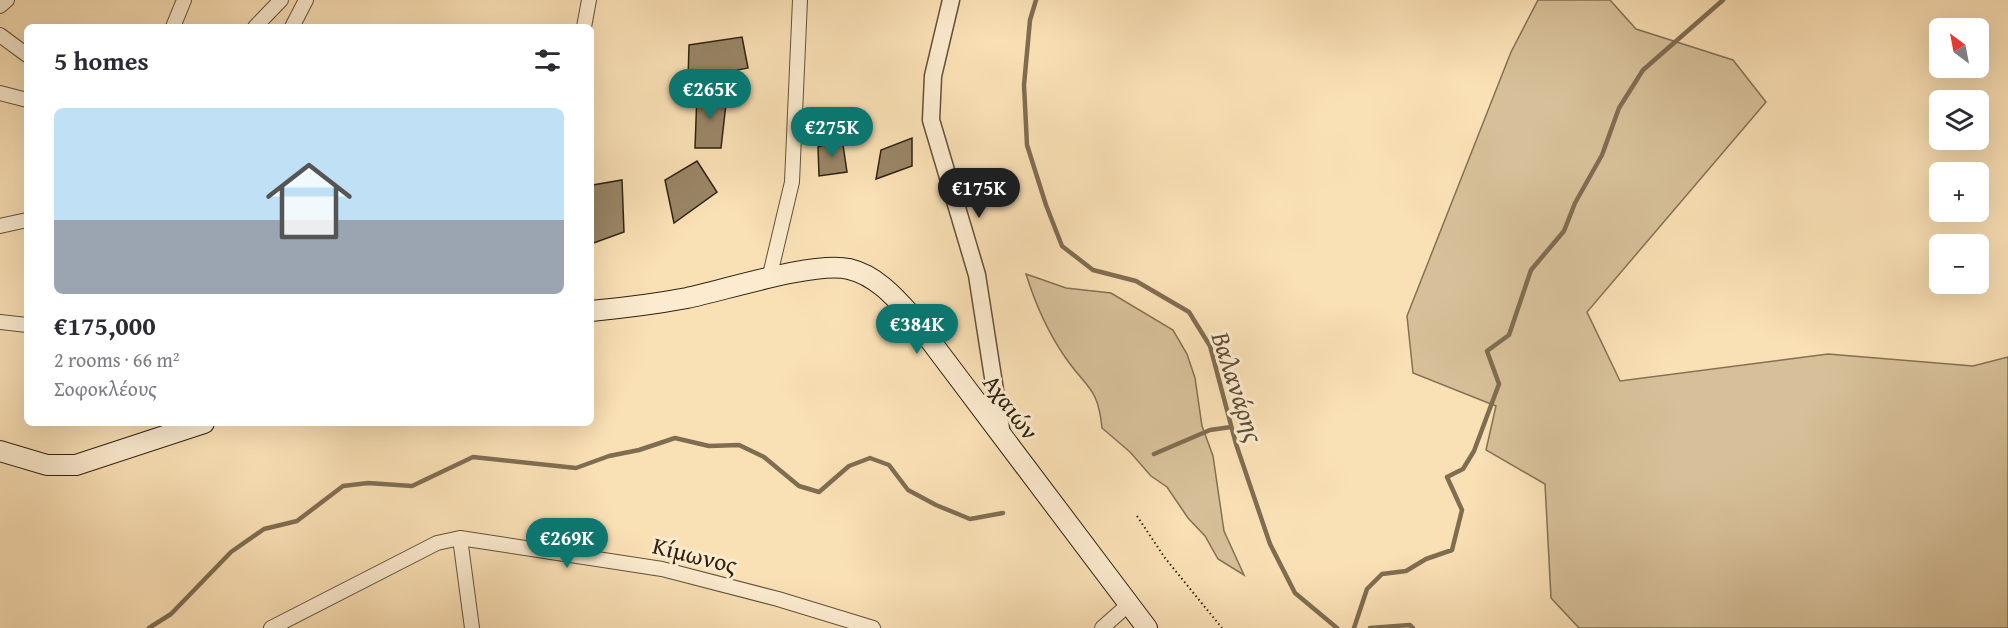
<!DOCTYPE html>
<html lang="en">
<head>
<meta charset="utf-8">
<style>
	body { margin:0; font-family:"Gentium Book Plus",serif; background:#f2f2f3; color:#2b2b33; height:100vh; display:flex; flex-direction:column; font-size:22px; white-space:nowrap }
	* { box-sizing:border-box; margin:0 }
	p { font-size:20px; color:#7c7c81 }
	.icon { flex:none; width:33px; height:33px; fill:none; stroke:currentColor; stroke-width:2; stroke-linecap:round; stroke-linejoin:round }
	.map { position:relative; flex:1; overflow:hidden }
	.side { position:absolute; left:24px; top:24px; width:570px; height:402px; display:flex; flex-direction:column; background:#fff; border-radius:9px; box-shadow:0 6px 24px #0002 }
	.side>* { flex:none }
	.needle { width:39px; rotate:328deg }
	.buttons { position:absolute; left:1929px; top:18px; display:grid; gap:12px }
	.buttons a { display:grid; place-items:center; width:60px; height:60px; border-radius:9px; background:#fff; box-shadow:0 6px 24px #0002; font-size:30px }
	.price { position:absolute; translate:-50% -51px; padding:0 14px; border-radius:21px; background:#0f766e; color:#fff; font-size:20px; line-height:39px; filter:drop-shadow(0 2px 3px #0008) }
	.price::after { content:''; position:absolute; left:50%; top:36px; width:18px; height:14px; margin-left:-9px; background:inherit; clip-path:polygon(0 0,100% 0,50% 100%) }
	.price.on { background:#222; color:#fff }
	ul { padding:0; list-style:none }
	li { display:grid; align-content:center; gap:12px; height:318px; padding:0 30px }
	li span { display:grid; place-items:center; height:186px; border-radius:9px; color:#555 }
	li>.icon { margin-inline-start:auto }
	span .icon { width:108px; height:108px; fill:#fffc; stroke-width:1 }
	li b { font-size:26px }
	h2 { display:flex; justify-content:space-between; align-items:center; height:72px; padding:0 30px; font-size:26px }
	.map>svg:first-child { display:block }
	.green { fill:#d7c099; stroke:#837155; stroke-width:1.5 }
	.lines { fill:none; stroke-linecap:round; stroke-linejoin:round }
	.stream { stroke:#7f6d52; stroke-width:4.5 }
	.building { fill:#998566; stroke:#2f2211; stroke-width:1.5 }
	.minor-casing { stroke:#62523a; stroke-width:16 }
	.tertiary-casing { stroke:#62523a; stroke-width:19 }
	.secondary-casing { stroke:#2f2211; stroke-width:22 }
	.path { stroke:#2f2211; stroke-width:2; stroke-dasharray:1.5 3; stroke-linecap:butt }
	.minor { stroke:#fcebcf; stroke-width:14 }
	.tertiary { stroke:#fcebcf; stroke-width:16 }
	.secondary { stroke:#fcebcf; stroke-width:20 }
	.labels { text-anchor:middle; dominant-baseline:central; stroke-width:6; stroke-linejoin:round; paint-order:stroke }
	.street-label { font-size:24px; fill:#2f2211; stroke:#fcebcf }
	.water-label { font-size:26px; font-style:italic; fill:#5e4e37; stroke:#fcebcf }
</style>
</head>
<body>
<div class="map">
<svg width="2008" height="628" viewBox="0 0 2008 628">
	<rect width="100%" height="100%" fill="#fae0b5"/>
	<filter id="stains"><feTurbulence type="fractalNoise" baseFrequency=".00333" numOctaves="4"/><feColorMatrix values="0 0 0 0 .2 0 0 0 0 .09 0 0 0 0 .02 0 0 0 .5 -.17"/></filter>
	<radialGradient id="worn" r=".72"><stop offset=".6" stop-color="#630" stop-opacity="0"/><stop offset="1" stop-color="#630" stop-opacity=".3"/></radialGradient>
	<path class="green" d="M 1538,0 L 1610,0 L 1636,29 L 1733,60 L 1766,102 L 1587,312 L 1620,381 L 1828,354 L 1973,366 L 2008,357 L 2008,628 L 1579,628 L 1551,598 L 1545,484 L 1486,450 L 1496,406 L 1413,373 L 1407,316 L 1511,52 Z
		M 1026,274 L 1066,288 L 1111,293 L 1173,330 L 1187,354 L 1195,378 L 1202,426 L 1213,456 L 1224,531 L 1244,575 L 1218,559 L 1205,536 L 1188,518 L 1167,487 L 1151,476 L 1130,452 L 1102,428 C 1098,386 1086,388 1065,357 C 1047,331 1035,303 1026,274 Z"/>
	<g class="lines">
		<path class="stream" d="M 1036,0 L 1030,20 L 1024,85 L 1027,145 L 1046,205 L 1062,246 L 1093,270 L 1136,281 L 1189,312 L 1210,346 L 1236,444 L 1270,544 L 1295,593 L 1337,628
			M 1154,454 L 1210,430 L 1231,427
			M 149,628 L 171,614 L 231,552 L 264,529 L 297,521 L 343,486 L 368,483 L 412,486 L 473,457 L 576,468 L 609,456 L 639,450 L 675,438 L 709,446 L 739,445 L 764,457 L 799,486 L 819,492 L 849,466 L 870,458 L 889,465 L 908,490 L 936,505 L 970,519 L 1003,513
			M 1354,628 L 1367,589 L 1382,574 L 1406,571 L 1426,559 L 1452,550 L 1462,510 L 1447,477 L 1463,469 L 1474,451 L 1499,384 L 1487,351 L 1509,335 L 1531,270 L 1564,231 L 1575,203 L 1602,155 L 1619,108 L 1643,70 L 1723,0
			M 1370,628 L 1410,625 L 1413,628"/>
	</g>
	<path class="building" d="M 742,37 L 748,68 L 688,80 L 689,45 Z
		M 697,93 L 727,95 L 721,148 L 695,148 Z
		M 842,138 L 847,172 L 819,176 L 818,147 Z
		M 912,138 L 912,166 L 876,179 L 881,150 Z
		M 697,161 L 717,192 L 674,223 L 665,180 Z
		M 622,180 L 624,232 L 591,244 L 593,185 Z"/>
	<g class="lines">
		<defs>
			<path id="minor" d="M 0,6 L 7,0
				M 173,27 L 184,0
				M 255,27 L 281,0
				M 292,27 L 306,0
				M 584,27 L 589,0
				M 0,35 L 27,55
				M 0,93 L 27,100
				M 0,226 L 27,220
				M 769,279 L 792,182 L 800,0
				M 0,322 L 27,325
				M 460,538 L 472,628
				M 271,628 L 437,543 L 460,538 L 662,569 L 778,599 L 873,628
				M 1102,628 L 1129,604"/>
			<path id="tertiary" d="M 951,0 L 933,76 L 931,120 L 977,275 L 1002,435"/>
			<path id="secondary" d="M 591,311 C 623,308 655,304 687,298 C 725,290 815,261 849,269 C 875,275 894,296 911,315 L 1147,628
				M 0,451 L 47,465 L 76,465 L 204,423"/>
		</defs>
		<use href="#minor" class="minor-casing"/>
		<use href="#tertiary" class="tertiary-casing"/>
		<use href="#secondary" class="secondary-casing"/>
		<path class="path" d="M 1137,516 L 1165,558 L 1222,628"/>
		<use href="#minor" class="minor"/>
		<use href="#tertiary" class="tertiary"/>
		<use href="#secondary" class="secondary"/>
	</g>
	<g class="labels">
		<g class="street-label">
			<text transform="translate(1011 407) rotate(53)">Αχαιών</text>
			<text transform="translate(695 555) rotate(14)">Κίμωνος</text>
		</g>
		<g class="water-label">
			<text transform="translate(1238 387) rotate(72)">Βαλανάρης</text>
		</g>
	</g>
	<rect width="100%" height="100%" filter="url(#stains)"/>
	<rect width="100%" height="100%" fill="url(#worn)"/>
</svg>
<div class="buttons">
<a><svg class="needle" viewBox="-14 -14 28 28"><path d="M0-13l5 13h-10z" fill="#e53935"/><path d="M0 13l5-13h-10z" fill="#7c7c81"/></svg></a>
<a><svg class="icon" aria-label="layers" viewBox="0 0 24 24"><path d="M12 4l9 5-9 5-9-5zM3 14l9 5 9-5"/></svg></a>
<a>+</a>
<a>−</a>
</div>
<b class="price" style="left:710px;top:120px">€265K</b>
<b class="price" style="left:832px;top:158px">€275K</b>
<b class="price on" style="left:979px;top:219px">€175K</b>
<b class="price" style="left:917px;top:355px">€384K</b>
<b class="price" style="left:567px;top:569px">€269K</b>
<section class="side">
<h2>5 homes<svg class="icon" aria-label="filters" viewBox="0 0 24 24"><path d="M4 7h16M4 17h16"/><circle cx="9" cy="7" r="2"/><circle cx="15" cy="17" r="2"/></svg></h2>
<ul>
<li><span style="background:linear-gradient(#bfe0f5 60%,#9aa5b1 0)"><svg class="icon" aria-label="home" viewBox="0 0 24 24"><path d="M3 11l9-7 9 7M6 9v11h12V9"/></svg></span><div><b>€175,000</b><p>2 rooms · 66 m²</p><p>Σοφοκλέους</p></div></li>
</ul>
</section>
</div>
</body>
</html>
